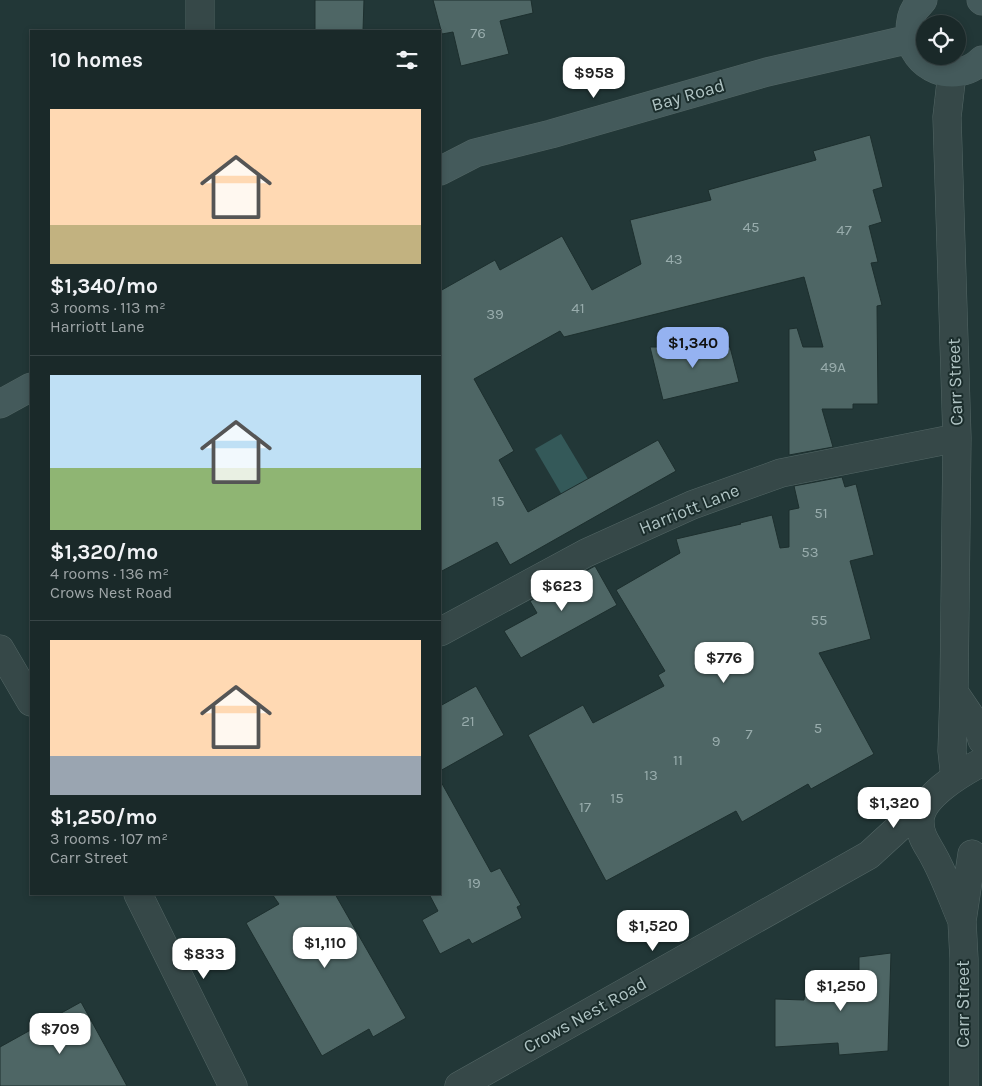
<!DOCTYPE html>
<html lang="en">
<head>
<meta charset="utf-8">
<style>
	body { margin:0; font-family:Karla,sans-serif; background:#273535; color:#f1f3f6; height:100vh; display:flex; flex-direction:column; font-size:19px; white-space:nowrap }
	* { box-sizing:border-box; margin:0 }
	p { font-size:16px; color:#9fa6a8 }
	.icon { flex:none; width:28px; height:28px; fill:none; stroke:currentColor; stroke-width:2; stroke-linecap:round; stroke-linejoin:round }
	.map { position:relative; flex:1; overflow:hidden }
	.panel { position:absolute; left:30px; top:30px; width:411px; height:865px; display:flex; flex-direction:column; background:#1a2929; border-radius:0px; box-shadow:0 2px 8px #0003,0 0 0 1px #384546 }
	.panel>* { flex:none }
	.fabs { position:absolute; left:916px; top:15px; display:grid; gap:10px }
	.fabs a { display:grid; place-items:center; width:50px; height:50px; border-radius:50%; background:#1a2929; box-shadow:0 2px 8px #0003,0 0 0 1px #384546; font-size:25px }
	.price { position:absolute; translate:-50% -42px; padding:0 11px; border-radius:10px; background:#fff; color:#222; font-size:16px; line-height:32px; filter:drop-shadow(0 1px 2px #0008) }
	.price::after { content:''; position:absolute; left:50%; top:30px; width:15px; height:11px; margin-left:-8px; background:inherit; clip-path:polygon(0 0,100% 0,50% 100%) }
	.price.active { background:#95b2f1; color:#111 }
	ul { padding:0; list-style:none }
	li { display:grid; align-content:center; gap:10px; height:265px; padding:0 20px }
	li+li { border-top:1px solid #384546 }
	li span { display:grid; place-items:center; height:155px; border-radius:0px; color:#555 }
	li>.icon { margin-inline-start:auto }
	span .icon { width:90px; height:90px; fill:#fffc; stroke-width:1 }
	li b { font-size:21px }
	h2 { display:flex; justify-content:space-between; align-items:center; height:60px; padding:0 20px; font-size:21px }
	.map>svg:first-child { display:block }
	.water { fill:#345959 }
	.building { fill:#4e6665; stroke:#1d2f2e }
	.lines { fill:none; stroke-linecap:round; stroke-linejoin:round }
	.street-casing { stroke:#536665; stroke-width:29 }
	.secondary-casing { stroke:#536665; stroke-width:29 }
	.street { stroke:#364848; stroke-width:28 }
	.secondary { stroke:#445a5b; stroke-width:28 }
	.labels { text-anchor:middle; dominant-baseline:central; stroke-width:4; stroke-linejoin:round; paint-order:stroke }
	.number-label { font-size:15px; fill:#98acac }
	.street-label { font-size:18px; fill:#b0c4c4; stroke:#1b2d2c }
</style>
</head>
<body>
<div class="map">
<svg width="982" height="1086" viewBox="0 0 982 1086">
	<rect width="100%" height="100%" fill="#223737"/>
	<path class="water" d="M 561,434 L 588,479 L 562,495 L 535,449 Z"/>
	<path class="building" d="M 315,0 L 364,0 L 363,31 L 315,31 Z
		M 433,0 L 531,0 L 533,13 L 500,21 L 509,54 L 461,66 L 453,32 L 442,34 Z
		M 870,135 L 883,187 L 873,190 L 882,222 L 869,226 L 878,262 L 871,263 L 882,305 L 877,306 L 878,404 L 853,404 L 853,409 L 822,409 L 833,447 L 789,455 L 789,329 L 797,328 L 803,347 L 823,347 L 804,277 L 564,337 L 560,331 L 474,379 L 514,451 L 499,460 L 528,512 L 658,440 L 676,471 L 510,565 L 497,542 L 440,572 L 440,291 L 495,260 L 500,270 L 562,236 L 592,290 L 641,264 L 630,220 L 711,200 L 708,190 L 816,160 L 813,151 Z
		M 650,347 L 730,347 L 739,382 L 663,400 Z
		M 842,477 L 845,487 L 856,484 L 874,555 L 850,561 L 871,639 L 819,653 L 874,754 L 811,789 L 808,784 L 742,822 L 736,811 L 606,881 L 528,735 L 583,705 L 593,723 L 664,686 L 658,675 L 665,671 L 616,590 L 680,553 L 676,539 L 741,524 L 740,523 L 772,515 L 780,548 L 789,547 L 789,510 L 799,508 L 794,486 Z
		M 595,566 L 617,605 L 521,658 L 504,631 L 537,613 L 530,601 Z
		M 476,686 L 504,735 L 440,771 L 440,706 Z
		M 440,780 L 491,872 L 500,868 L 521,905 L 517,907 L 522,918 L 472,944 L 469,939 L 440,954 L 422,920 L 438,911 L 429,894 L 440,894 Z
		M 272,894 L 335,894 L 406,1018 L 373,1037 L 369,1029 L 322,1056 L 246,923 L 279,904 Z
		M 891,953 L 888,1051 L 839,1055 L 838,1043 L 775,1047 L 775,999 L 804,1000 L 806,985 L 859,984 L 859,957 Z
		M 81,1002 L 127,1086 L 0,1086 L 0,1047 Z"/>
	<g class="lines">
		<defs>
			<path id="street" d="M 200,0 L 200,31
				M 952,73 L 947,117 L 957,438 L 954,692 L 952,751 L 955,778
				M 440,632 L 586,553 L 692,505 L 781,473 L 957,438
				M 0,649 L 31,702
				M 954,692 L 979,729 L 982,740
				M 138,894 L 233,1086
				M 962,921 C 953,900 945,877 934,857 C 928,845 920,837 920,822 C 919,797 963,772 982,762
				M 459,1086 L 869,855 L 905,822 L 924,807
				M 964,1086 L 964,959 L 962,921 L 972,854"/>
			<path id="secondary" d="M 923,0 C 921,3 918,6 915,9 C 911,15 910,24 910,32 C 911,69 956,86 982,60
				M 981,0 L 982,1
				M 440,171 L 475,153 L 551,134 L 767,72 L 910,39
				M 0,404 L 31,387"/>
		</defs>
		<use href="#street" class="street-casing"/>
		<use href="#secondary" class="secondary-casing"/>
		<use href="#street" class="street"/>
		<use href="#secondary" class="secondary"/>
	</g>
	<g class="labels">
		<g class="number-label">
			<text x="478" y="33">76</text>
			<text x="751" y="227">45</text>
			<text x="844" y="230">47</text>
			<text x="674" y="259">43</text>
			<text x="578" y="308">41</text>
			<text x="495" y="314">39</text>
			<text x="833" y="367">49A</text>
			<text x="498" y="501">15</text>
			<text x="821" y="513">51</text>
			<text x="810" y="552">53</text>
			<text x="819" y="620">55</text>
			<text x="468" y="721">21</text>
			<text x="818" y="728">5</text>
			<text x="749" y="734">7</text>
			<text x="716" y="741">9</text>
			<text x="678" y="760">11</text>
			<text x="651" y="775">13</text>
			<text x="617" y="798">15</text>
			<text x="585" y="807">17</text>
			<text x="474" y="883">19</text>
		</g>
		<g class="street-label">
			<text transform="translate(688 95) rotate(-16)">Bay Road</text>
			<text transform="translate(955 382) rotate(-92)">Carr Street</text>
			<text transform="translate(689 509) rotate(-22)">Harriott Lane</text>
			<text transform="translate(963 1004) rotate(-90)">Carr Street</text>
			<text transform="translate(585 1015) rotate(-29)">Crows Nest Road</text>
		</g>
	</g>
</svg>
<div class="fabs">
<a><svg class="icon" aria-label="locate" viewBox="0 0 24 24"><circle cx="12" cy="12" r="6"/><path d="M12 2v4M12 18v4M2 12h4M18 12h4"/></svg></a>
</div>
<b class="price" style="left:594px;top:99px">$958</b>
<b class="price active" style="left:693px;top:369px">$1,340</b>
<b class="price" style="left:562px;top:612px">$623</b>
<b class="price" style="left:724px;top:684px">$776</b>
<b class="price" style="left:894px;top:829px">$1,320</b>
<b class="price" style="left:653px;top:952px">$1,520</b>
<b class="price" style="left:325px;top:969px">$1,110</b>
<b class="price" style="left:204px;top:980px">$833</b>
<b class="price" style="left:841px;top:1012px">$1,250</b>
<b class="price" style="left:60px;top:1055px">$709</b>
<section class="panel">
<h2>10 homes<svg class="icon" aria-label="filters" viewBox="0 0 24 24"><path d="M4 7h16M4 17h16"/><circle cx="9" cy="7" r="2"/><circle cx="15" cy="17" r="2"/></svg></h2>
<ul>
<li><span style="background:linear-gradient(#ffd9b3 75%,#c2b280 0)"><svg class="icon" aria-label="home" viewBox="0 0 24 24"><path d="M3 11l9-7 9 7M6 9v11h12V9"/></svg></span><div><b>$1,340/mo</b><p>3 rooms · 113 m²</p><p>Harriott Lane</p></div></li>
<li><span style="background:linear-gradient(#bfe0f5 60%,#8fb573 0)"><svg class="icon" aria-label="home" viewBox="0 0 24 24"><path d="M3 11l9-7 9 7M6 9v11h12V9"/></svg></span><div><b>$1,320/mo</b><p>4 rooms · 136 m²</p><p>Crows Nest Road</p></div></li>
<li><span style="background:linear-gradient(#ffd9b3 75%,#9aa5b1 0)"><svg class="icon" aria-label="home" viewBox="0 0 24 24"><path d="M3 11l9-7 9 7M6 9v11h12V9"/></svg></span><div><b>$1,250/mo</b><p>3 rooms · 107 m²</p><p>Carr Street</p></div></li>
</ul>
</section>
</div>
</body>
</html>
